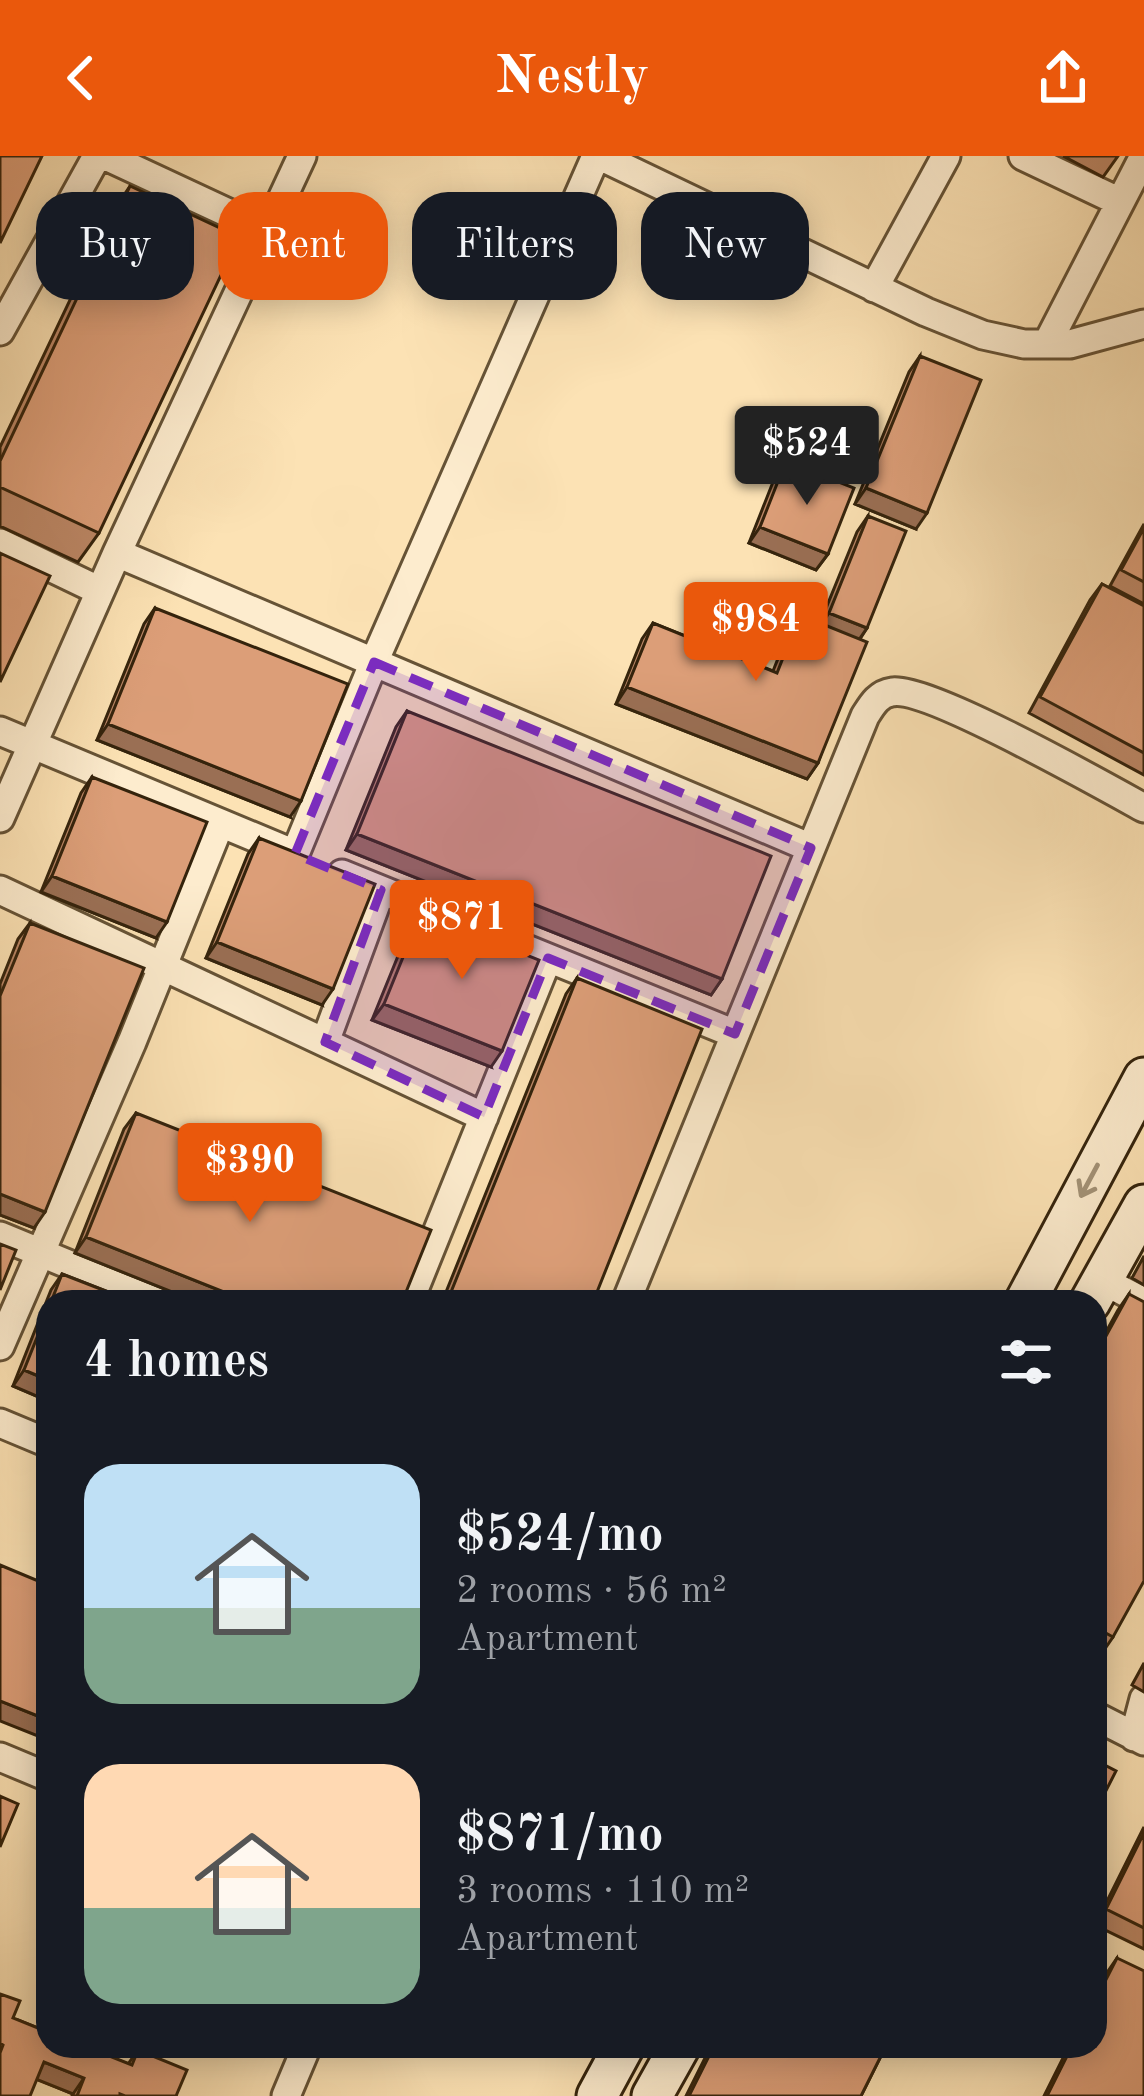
<!DOCTYPE html>
<html lang="en">
<head>
<meta charset="utf-8">
<style>
	body { margin:0; font-family:"Old Standard TT",serif; background:#20242c; color:#f1f3f6; height:100vh; display:flex; flex-direction:column; font-size:45px; white-space:nowrap }
	* { box-sizing:border-box; margin:0 }
	p { font-size:39px; color:#9ea1a6 }
	.icon { flex:none; width:66px; height:66px; fill:none; stroke:currentColor; stroke-width:2; stroke-linecap:round; stroke-linejoin:round }
	.map { position:relative; flex:1; overflow:hidden }
	.drawer { position:absolute; left:36px; top:1134px; width:1071px; height:768px; display:flex; flex-direction:column; background:#171b24; border-radius:36px; box-shadow:0 6px 30px #0003 }
	.drawer>* { flex:none }
	.banner { position:absolute; left:36px; top:36px; width:1074px; height:108px; display:flex; gap:24px }
	.price { position:absolute; translate:-50% -102px; padding:0 27px; border-radius:12px; background:#ea580c; color:#fff; font-size:39px; line-height:78px; filter:drop-shadow(0 3px 6px #0008) }
	.price::after { content:''; position:absolute; left:50%; top:72px; width:36px; height:27px; margin-left:-18px; background:inherit; clip-path:polygon(0 0,100% 0,50% 100%) }
	.price.current { background:#222; color:#fff }
	ul { padding:0; list-style:none }
	li { display:flex; align-items:center; gap:36px; height:300px; padding:0 48px }
	li span { display:grid; place-items:center; flex:none; width:336px; height:240px; border-radius:36px; color:#555 }
	li>.icon { margin-inline-start:auto }
	span .icon { width:144px; height:144px; fill:#fffc; stroke-width:1 }
	li b { font-size:51px }
	h2 { display:flex; justify-content:space-between; align-items:center; height:144px; padding:0 48px; font-size:51px }
	.chip { padding:0 42px; border-radius:36px; background:#171b24; box-shadow:0 6px 30px #0003; font-size:42px; line-height:108px }
	.chip.current { background:#ea580c; color:#fff }
	header { display:flex; justify-content:space-between; align-items:center; height:156px; padding:0 48px; background:#ea580c; color:#fff; font-size:54px; font-weight:700 }
	.map>svg:first-child { display:block }
	.lines { fill:none; stroke-linecap:round; stroke-linejoin:round }
	.street-casing { stroke:#665336; stroke-width:33 }
	.secondary-casing { stroke:#34230c; stroke-width:45 }
	.street { stroke:#fdecce; stroke-width:27 }
	.secondary { stroke:#fdecce; stroke-width:39 }
	.wall { fill:#bd8867; stroke:#34230c; stroke-width:3 }
	.shaded-wall { fill:#9a6f54; stroke:#34230c; stroke-width:3 }
	.building { fill:#dc9e78; stroke:#34230c; stroke-width:3 }
	.oneway { stroke:#a39277 }
	.marked { fill:#7b2cbf; fill-opacity:0.2; stroke:#7b2cbf; stroke-width:9; stroke-dasharray:24 15; stroke-linejoin:round }
</style>
</head>
<body>
<header><svg class="icon" aria-label="back" viewBox="0 0 24 24"><path d="M15 5l-7 7 7 7"/></svg>Nestly<svg class="icon" aria-label="share" viewBox="0 0 24 24"><path d="M12 15V3M7 8l5-5 5 5M5 13v7h14v-7"/></svg></header>
<div class="map">
<svg width="1144" height="1940" viewBox="0 0 1144 1940">
	<rect width="100%" height="100%" fill="#fce2b4"/>
	<filter id="stains"><feTurbulence type="fractalNoise" baseFrequency=".00167" numOctaves="4"/><feColorMatrix values="0 0 0 0 .2 0 0 0 0 .09 0 0 0 0 .02 0 0 0 .5 -.17"/></filter>
	<radialGradient id="worn" r=".72"><stop offset=".6" stop-color="#630" stop-opacity="0"/><stop offset="1" stop-color="#630" stop-opacity=".3"/></radialGradient>
	<g class="lines">
		<defs>
			<path id="street" d="M 106,0 L 267,75
				M 600,0 L 926,156 L 983,179 L 1024,188 L 1070,188 L 1144,168
				M 1023,0 L 1120,46
				M 874,132 L 946,0
				M 0,175 L 97,0
				M 1047,188 L 1144,0
				M 0,387 L 100,435
				M 117,397 L 811,692
				M 0,575 L 290,696
				M 0,662 L 117,397 L 302,0
				M 295,698 L 374,506 L 596,0
				M 342,718 L 735,878
				M 0,734 L 484,961
				M 325,886 L 381,734
				M 0,1080 L 160,1146
				M 1102,1124 L 1144,1146
				M 409,1146 L 548,802
				M 626,1146 L 865,560 C 872,549 878,538 892,536 C 927,530 1104,630 1144,652
				M 0,1190 L 132,886 L 220,668
				M 0,1267 L 48,1287
				M 1095,1560 L 1144,1585
				M 1134,1581 L 1144,1543
				M 0,1601 L 48,1621
				M 286,1940 L 307,1890"/>
			<path id="secondary" d="M 1025,1146 L 1144,922
				M 1090,1146 L 1144,1049
				M 597,1940 L 624,1890
				M 652,1940 L 680,1890"/>
		</defs>
		<use href="#street" class="street-casing"/>
		<use href="#secondary" class="secondary-casing"/>
		<use href="#street" class="street"/>
		<use href="#secondary" class="secondary"/>
	</g>
	<path class="wall" d="M 1063,0 L 1118,0 L 1103,21 Z
		M 130,30 L 99,377 L 78,406 L 0,370 L 0,291 L 110,60 Z
		M 920,200 L 916,373 L 855,348 L 909,216 Z
		M 786,305 L 828,398 L 816,414 L 749,387 L 775,321 Z
		M 868,360 L 867,472 L 860,483 L 818,607 L 807,623 L 616,548 L 642,483 L 653,467 L 773,515 L 789,475 L 800,459 L 820,467 L 857,376 Z
		M 1144,368 L 1144,448 L 1110,430 Z
		M 1102,428 L 1144,450 L 1144,619 L 1029,557 L 1090,444 Z
		M 155,452 L 290,661 L 97,584 L 144,468 Z
		M 407,555 L 722,823 L 711,839 L 346,694 L 396,571 Z
		M 92,621 L 156,782 L 41,736 L 81,637 Z
		M 259,682 L 322,849 L 206,802 L 248,698 Z
		M 421,757 L 491,911 L 372,864 L 409,773 Z
		M 30,767 L 34,1072 L 0,1059 L 0,828 L 18,783 Z
		M 577,822 L 593,1146 L 442,1146 L 566,838 Z
		M 136,957 L 402,1146 L 197,1146 L 75,1097 L 124,973 Z
		M 1144,1100 L 1144,1129 L 1132,1122 Z
		M 62,1118 L 134,1146 L 48,1146 L 48,1245 L 13,1230 L 51,1134 Z
		M 1129,1138 L 1113,1481 L 1102,1497 L 1095,1493 L 1095,1196 L 1118,1154 Z
		M 1144,1507 L 1144,1536 L 1132,1529 Z
		M 1144,1671 L 1144,1793 L 1095,1769 Z
		M 1117,1802 L 1144,1940 L 1044,1940 L 1069,1890 L 1095,1890 L 1095,1839 L 1106,1818 Z
		M 0,1838 L 13,1862 L 128,1908 L 138,1894 L 176,1940 L 72,1940 L 73,1938 L 37,1923 L 0,1940 Z
		M 711,1890 L 886,1890 L 861,1940 L 686,1940 Z"/>
	<path class="shaded-wall" d="M 866,332 L 927,357 L 916,373 L 855,348 Z
		M 760,371 L 828,398 L 816,414 L 749,387 Z
		M 829,457 L 867,472 L 856,488 L 818,473 Z
		M 627,531 L 818,607 L 807,623 L 616,548 Z
		M 108,568 L 301,645 L 290,661 L 97,584 Z
		M 357,678 L 722,823 L 711,839 L 346,694 Z
		M 52,720 L 167,766 L 156,782 L 41,736 Z
		M 217,786 L 333,833 L 322,849 L 206,802 Z
		M 384,848 L 502,895 L 491,911 L 372,864 Z
		M 0,1038 L 45,1056 L 34,1072 L 0,1059 Z
		M 86,1081 L 249,1146 L 197,1146 L 75,1097 Z
		M 24,1214 L 48,1224 L 48,1245 L 13,1230 Z
		M 0,1545 L 48,1564 L 48,1584 L 0,1565 Z
		M 44,1906 L 84,1922 L 73,1938 L 33,1922 Z"/>
	<path class="building" d="M 0,0 L 42,0 L 0,87 Z
		M 130,30 L 239,81 L 99,377 L 0,331 L 0,305 Z
		M 920,200 L 981,224 L 927,357 L 866,332 Z
		M 786,305 L 854,332 L 828,398 L 760,371 Z
		M 868,360 L 906,375 L 867,472 L 829,457 Z
		M 1144,372 L 1144,426 L 1121,414 Z
		M 0,397 L 50,420 L 0,526 Z
		M 1102,428 L 1144,450 L 1144,597 L 1040,541 Z
		M 155,452 L 348,528 L 301,645 L 108,568 Z
		M 800,459 L 867,486 L 818,607 L 627,531 L 653,467 L 777,517 Z
		M 407,555 L 771,700 L 722,823 L 357,678 Z
		M 92,621 L 207,666 L 167,766 L 52,720 Z
		M 259,682 L 375,728 L 333,833 L 217,786 Z
		M 421,757 L 539,804 L 502,895 L 384,848 Z
		M 30,767 L 144,812 L 45,1056 L 0,1038 L 0,840 Z
		M 577,822 L 702,873 L 593,1146 L 447,1146 Z
		M 136,957 L 431,1074 L 402,1146 L 249,1146 L 86,1081 Z
		M 0,1088 L 16,1094 L 0,1134 Z
		M 62,1118 L 134,1146 L 51,1146 Z
		M 1129,1138 L 1144,1146 L 1144,1425 L 1113,1481 L 1095,1471 L 1095,1200 Z
		M 48,1154 L 48,1224 L 24,1214 Z
		M 0,1409 L 48,1429 L 48,1564 L 0,1545 Z
		M 1095,1604 L 1116,1615 L 1095,1656 Z
		M 0,1640 L 18,1648 L 0,1691 Z
		M 1144,1677 L 1144,1772 L 1106,1753 Z
		M 1117,1802 L 1144,1815 L 1144,1940 L 1047,1940 L 1072,1890 L 1095,1890 L 1095,1845 Z
		M 0,1838 L 20,1845 L 13,1862 L 48,1876 L 48,1890 L 96,1890 L 94,1894 L 132,1909 L 138,1894 L 187,1914 L 176,1940 L 125,1940 L 120,1938 L 120,1940 L 77,1940 L 84,1922 L 44,1906 L 30,1940 L 0,1940 L 0,1897 L 3,1889 L 0,1887 Z
		M 714,1890 L 886,1890 L 861,1940 L 689,1940 Z"/>
	<defs><path id="oneway-shaft" d="M-6 0H5M1.5-3L5.5 0L1.5 3" fill="none" stroke-width="1.6" stroke-linecap="round" stroke-linejoin="round" transform="scale(3)"/></defs>
	<use class="oneway" href="#oneway-shaft" transform="translate(1089 1025) rotate(118)"/>
	<path class="marked" d="M 374,506 L 811,692 L 735,878 L 548,802 L 484,961 L 325,886 L 381,734 L 295,698 Z"/>
	<rect width="100%" height="100%" filter="url(#stains)"/>
	<rect width="100%" height="100%" fill="url(#worn)"/>
</svg>
<b class="price current" style="left:807px;top:352px">$524</b>
<b class="price" style="left:756px;top:528px">$984</b>
<b class="price" style="left:462px;top:826px">$871</b>
<b class="price" style="left:250px;top:1069px">$390</b>
<div class="banner">
<a class="chip">Buy</a>
<a class="chip current">Rent</a>
<a class="chip">Filters</a>
<a class="chip">New</a>
</div>
<section class="drawer">
<h2>4 homes<svg class="icon" aria-label="filters" viewBox="0 0 24 24"><path d="M4 7h16M4 17h16"/><circle cx="9" cy="7" r="2"/><circle cx="15" cy="17" r="2"/></svg></h2>
<ul>
<li><span style="background:linear-gradient(#bfe0f5 60%,#7fa58c 0)"><svg class="icon" aria-label="home" viewBox="0 0 24 24"><path d="M3 11l9-7 9 7M6 9v11h12V9"/></svg></span><div><b>$524/mo</b><p>2 rooms · 56 m²</p><p>Apartment</p></div></li>
<li><span style="background:linear-gradient(#ffd9b3 60%,#7fa58c 0)"><svg class="icon" aria-label="home" viewBox="0 0 24 24"><path d="M3 11l9-7 9 7M6 9v11h12V9"/></svg></span><div><b>$871/mo</b><p>3 rooms · 110 m²</p><p>Apartment</p></div></li>
</ul>
</section>
</div>
</body>
</html>
